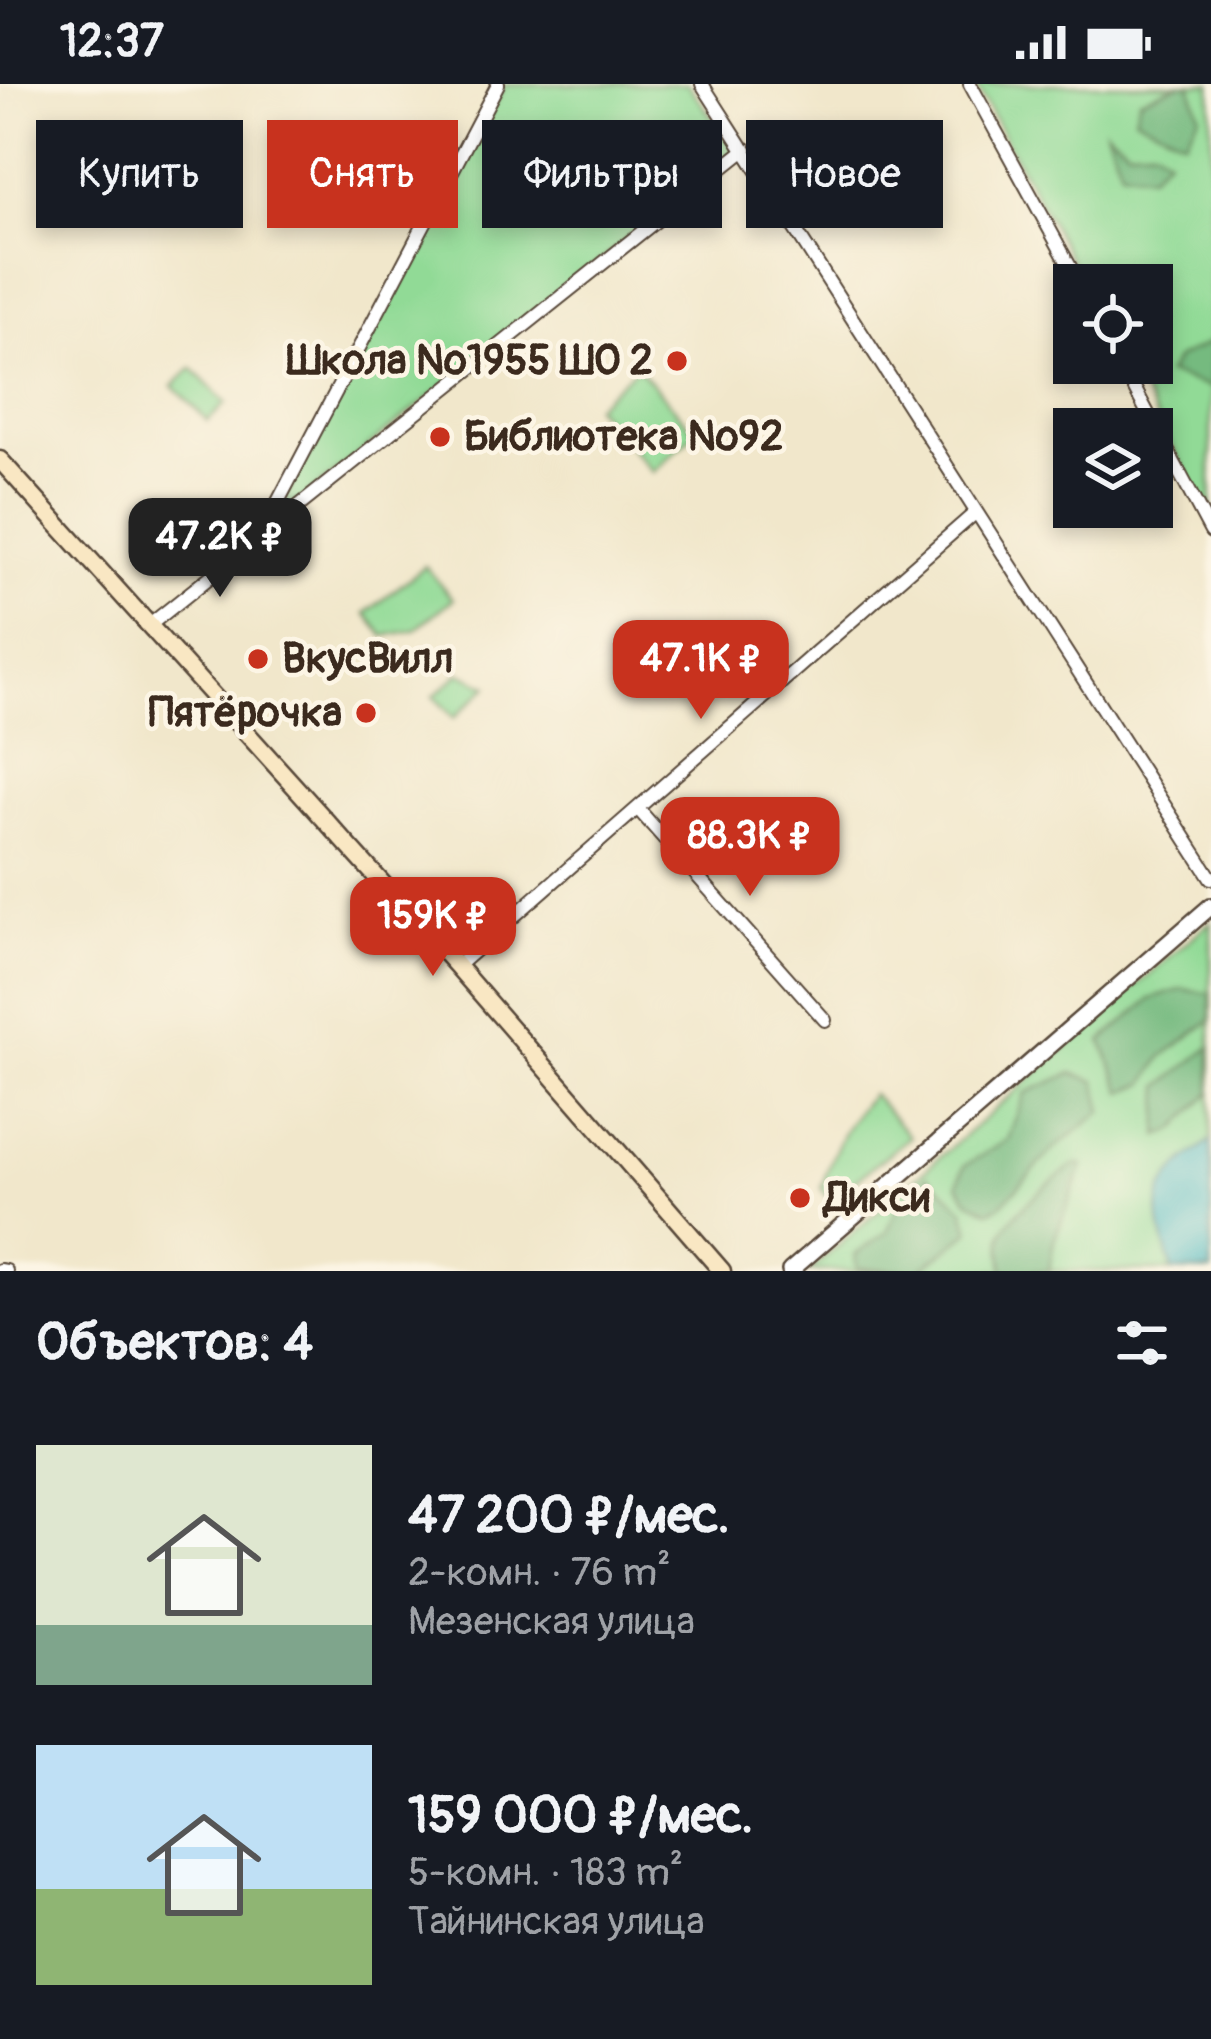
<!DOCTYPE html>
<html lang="ru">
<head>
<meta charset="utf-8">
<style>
	body { margin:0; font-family:Pangolin,sans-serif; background:#242831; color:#f1f3f6; height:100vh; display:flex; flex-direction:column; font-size:45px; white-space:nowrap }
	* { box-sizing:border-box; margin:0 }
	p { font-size:39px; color:#9ea1a6 }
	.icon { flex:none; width:66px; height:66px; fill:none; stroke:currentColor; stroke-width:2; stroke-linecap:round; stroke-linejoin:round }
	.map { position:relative; height:1187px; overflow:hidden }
	.details { display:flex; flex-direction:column; background:#171b24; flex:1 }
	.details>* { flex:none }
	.top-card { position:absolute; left:36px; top:36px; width:1140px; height:108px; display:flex; gap:24px }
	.fabs { position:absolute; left:1053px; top:180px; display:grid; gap:24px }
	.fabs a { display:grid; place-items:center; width:120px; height:120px; border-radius:0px; background:#171b24; box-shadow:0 6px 18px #0003; font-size:60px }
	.price { position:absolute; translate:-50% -102px; padding:0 27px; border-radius:24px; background:#c8321e; color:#fff; font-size:39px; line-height:78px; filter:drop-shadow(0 3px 6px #0008) }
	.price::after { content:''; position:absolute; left:50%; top:72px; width:36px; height:27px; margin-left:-18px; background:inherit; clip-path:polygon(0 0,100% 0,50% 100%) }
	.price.active { background:#222; color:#fff }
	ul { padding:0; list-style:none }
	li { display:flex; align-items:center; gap:36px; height:300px; padding:0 36px }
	li span { display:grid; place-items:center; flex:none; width:336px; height:240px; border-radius:0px; color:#555 }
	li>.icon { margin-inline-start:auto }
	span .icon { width:144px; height:144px; fill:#fffc; stroke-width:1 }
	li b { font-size:51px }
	h2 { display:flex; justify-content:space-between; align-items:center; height:144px; padding:0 36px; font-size:51px }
	.pill { padding:0 42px; border-radius:0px; background:#171b24; box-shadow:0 6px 18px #0003; font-size:42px; line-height:108px }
	.pill.active { background:#c8321e; color:#fff }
	.status { display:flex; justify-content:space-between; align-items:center; height:84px; padding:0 60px; background:#171b24; direction:ltr }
	.status svg { height:33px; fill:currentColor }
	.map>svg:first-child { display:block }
	.green { fill:#91da96; stroke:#66825a; stroke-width:3 }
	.forest { fill:#74ba7f; stroke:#58724e; stroke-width:3 }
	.water { fill:#48b7c0; stroke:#42706f; stroke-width:3 }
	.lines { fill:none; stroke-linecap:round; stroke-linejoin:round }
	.minor-casing { stroke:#564638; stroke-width:16 }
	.tertiary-casing { stroke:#564638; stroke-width:20 }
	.secondary-casing { stroke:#564638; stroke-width:21 }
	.minor { stroke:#fff; stroke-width:12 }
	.tertiary { stroke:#fff; stroke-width:15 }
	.secondary { stroke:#f9e7c3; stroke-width:16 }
	.poi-dot { fill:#c8321e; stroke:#fcf5e5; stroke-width:4.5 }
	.labels { text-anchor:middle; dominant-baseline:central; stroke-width:9; stroke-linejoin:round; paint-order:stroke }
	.poi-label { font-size:42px; font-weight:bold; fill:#3b2a1e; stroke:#fcf5e5; text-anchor:start }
</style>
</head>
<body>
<div class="status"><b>12:37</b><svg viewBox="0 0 49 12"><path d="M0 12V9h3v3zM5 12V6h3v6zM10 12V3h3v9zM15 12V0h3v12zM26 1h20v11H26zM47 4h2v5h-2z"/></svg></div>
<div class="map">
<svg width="1211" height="1187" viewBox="0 0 1211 1187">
	<rect width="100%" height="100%" fill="#fcf5e5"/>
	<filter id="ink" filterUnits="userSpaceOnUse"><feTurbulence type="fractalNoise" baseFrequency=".00833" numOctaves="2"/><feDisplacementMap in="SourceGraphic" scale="24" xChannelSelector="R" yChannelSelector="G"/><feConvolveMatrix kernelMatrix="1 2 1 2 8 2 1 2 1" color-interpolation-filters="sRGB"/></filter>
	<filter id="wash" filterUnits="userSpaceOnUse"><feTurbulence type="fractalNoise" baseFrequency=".004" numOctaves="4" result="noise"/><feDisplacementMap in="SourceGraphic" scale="48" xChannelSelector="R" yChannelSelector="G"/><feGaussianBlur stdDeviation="2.7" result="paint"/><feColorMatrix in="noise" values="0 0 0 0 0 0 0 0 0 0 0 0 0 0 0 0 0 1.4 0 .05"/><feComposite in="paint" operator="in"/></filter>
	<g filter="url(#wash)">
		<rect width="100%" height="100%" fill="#f1e7cb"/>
		<path class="green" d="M 505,0 L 688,0 L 737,68 L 271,440 Z
			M 975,0 L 1211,0 L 1211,423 L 1200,414 L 1127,279 L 1152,279 L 1152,201 L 1084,201 Z
			M 637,283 L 696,348 L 653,388 L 594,322 Z
			M 192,284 L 226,319 L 208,337 L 173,302 Z
			M 425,482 L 453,515 L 415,546 L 384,552 L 366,529 Z
			M 460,589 L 488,602 L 454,634 L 434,612 Z
			M 1211,837 L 1211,1187 L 809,1187 Z
			M 872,1010 L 910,1053 L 830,1116 L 821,1104 C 834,1068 846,1037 872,1010 Z"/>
		<path class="forest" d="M 1180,0 L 1190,0 L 1200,30 L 1185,56 L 1135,33 L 1140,15 Z
			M 1106,46 L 1128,64 L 1153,63 L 1167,73 L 1150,91 L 1121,86 Z
			M 1211,258 L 1211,304 L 1167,290 L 1176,275 Z
			M 1183,905 L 1211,910 L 1211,936 L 1162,973 L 1145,1000 L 1123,1008 L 1102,957 L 1151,915 Z
			M 1211,963 L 1211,1008 L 1175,1046 L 1159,1052 L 1161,1002 Z
			M 1072,989 L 1096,997 L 1103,1027 L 1054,1065 L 1000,1122 L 989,1127 L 968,1115 L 958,1100 L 964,1082 L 1008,1056 L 1025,1009 Z
			M 1078,1080 L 1083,1082 L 1054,1156 L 1049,1187 L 1004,1187 C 1003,1174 999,1160 1004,1147 C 1011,1129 1060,1089 1078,1080 Z
			M 928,1091 L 964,1125 L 970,1147 L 919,1187 L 857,1184 L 855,1171 L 887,1148 L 897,1124 Z"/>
		<path class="water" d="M 1211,1057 L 1211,1187 L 1173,1187 C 1150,1117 1151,1099 1211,1057 Z"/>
	</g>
	<g filter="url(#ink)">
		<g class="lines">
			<defs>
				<path id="minor" d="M 702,0 L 1211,794
					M 970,0 L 1080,201
					M 1121,279 L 1211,448
					M 262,448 L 498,0
					M 151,540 L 746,65
					M 638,725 L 825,936
					M 457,882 L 975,429
					M 0,1186 L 6,1187"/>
				<path id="tertiary" d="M 790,1187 L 1211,822"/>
				<path id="secondary" d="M 0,376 L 457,882 L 722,1187"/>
			</defs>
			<use href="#minor" class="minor-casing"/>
			<use href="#tertiary" class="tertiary-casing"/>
			<use href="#secondary" class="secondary-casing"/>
			<use href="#minor" class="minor"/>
			<use href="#tertiary" class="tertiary"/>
			<use href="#secondary" class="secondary"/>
		</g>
	</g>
	<g class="poi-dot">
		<circle cx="677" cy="277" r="12"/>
		<circle cx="440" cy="353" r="12"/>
		<circle cx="258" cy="575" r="12"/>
		<circle cx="366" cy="629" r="12"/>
		<circle cx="800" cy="1114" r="12"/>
	</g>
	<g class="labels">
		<g class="poi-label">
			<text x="653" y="277" text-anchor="end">Школа №1955 ШО 2</text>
			<text x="464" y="353">Библиотека №92</text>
			<text x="282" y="575">ВкусВилл</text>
			<text x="342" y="629" text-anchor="end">Пятёрочка</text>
			<text x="824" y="1114">Дикси</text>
		</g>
	</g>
</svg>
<div class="fabs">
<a><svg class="icon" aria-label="locate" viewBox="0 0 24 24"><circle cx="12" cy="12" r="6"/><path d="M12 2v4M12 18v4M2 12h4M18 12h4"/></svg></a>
<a><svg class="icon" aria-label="layers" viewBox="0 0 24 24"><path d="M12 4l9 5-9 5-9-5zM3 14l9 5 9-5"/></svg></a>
</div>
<b class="price active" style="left:220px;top:516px">47.2K ₽</b>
<b class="price" style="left:701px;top:638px">47.1K ₽</b>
<b class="price" style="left:750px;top:815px">88.3K ₽</b>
<b class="price" style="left:433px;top:895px">159K ₽</b>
<div class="top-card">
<a class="pill">Купить</a>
<a class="pill active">Снять</a>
<a class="pill">Фильтры</a>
<a class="pill">Новое</a>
</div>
</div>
<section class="details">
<h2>Объектов: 4<svg class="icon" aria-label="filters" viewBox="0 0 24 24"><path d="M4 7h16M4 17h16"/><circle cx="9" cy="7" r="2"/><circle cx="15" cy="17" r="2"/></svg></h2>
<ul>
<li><span style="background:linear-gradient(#dfe7d0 75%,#7fa58c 0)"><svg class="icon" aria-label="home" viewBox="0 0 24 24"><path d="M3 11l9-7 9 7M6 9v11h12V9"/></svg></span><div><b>47 200 ₽/мес.</b><p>2-комн. · 76 m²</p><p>Мезенская улица</p></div></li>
<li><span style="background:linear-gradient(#bfe0f5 60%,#8fb573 0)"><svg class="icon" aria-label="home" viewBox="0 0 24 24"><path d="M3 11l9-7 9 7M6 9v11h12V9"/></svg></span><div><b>159 000 ₽/мес.</b><p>5-комн. · 183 m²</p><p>Тайнинская улица</p></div></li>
</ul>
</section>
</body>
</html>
